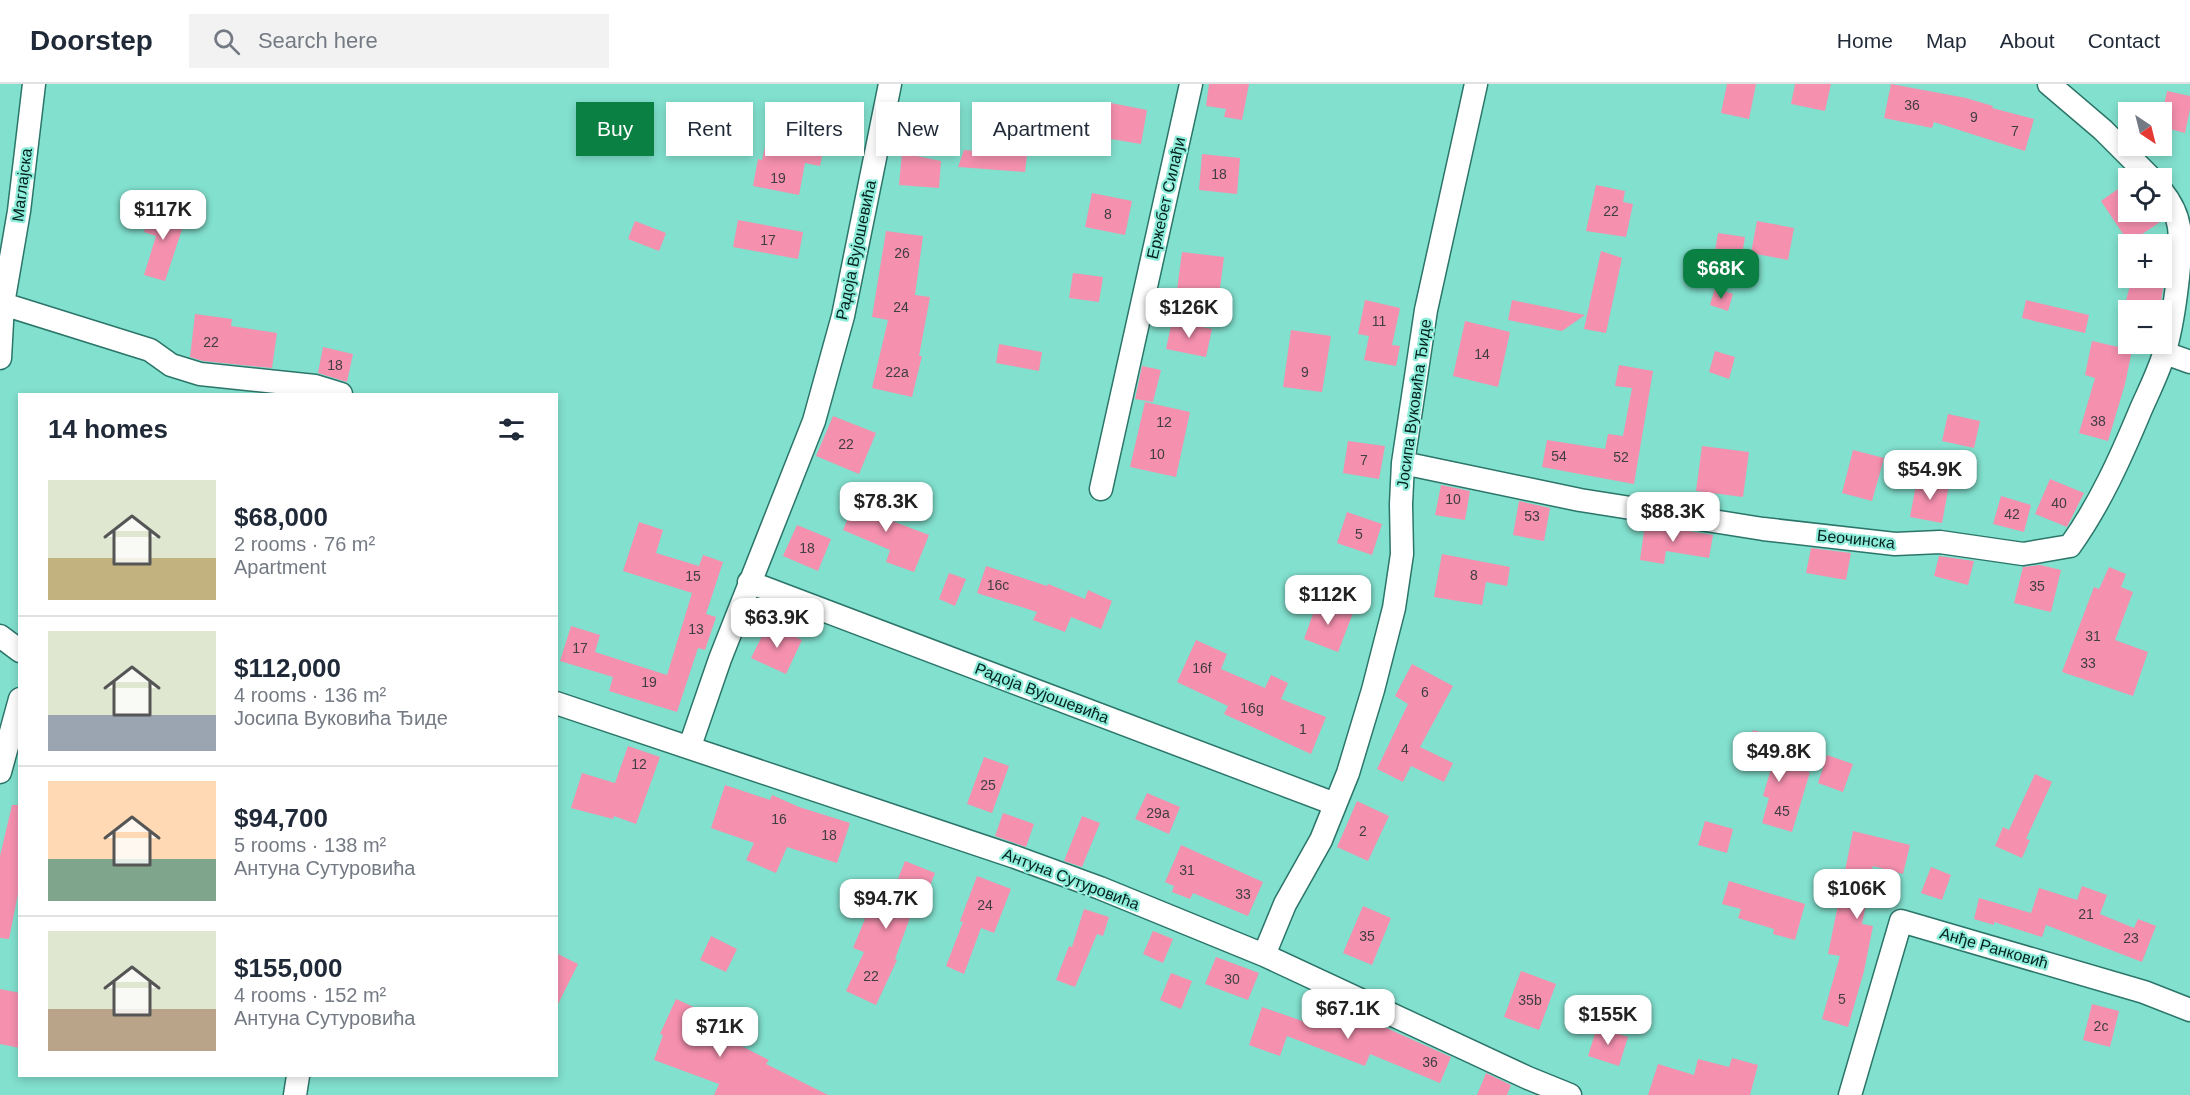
<!DOCTYPE html>
<html lang="en">
<head>
<meta charset="utf-8">
<style>
	body { margin:0; font-family:Arial,sans-serif; background:#f2f2f3; color:#1f2937; height:100vh; display:flex; flex-direction:column; font-size:22px; white-space:nowrap }
	* { box-sizing:border-box; margin:0 }
	p { font-size:20px; color:#747a83 }
	.icon { flex:none; width:33px; height:33px; fill:none; stroke:currentColor; stroke-width:2; stroke-linecap:round; stroke-linejoin:round }
	.map { position:relative; flex:1; overflow:hidden }
	.details { position:absolute; left:18px; top:309px; width:540px; height:684px; display:flex; flex-direction:column; background:#fff; border-radius:0px; box-shadow:0 3px 9px #0003 }
	.details>* { flex:none }
	.guide { position:absolute; left:576px; top:18px; width:570px; height:54px; display:flex; gap:12px }
	.needle { width:39px; rotate:145deg }
	.fabs { position:absolute; left:2118px; top:18px; display:grid; gap:12px }
	.fabs a { display:grid; place-items:center; width:54px; height:54px; border-radius:0px; background:#fff; box-shadow:0 3px 9px #0003; font-size:30px }
	.price { position:absolute; translate:-50% -51px; padding:0 14px; border-radius:12px; background:#fff; color:#222; font-size:20px; line-height:39px; filter:drop-shadow(0 2px 3px #0008) }
	.price::after { content:''; position:absolute; left:50%; top:36px; width:18px; height:14px; margin-left:-9px; background:inherit; clip-path:polygon(0 0,100% 0,50% 100%) }
	.price.on { background:#0b8043; color:#fff }
	ul { padding:0; list-style:none }
	li { display:flex; align-items:center; gap:18px; height:150px; padding:0 30px }
	li+li { border-top:2px solid #e0e1e3 }
	li span { display:grid; place-items:center; flex:none; width:168px; height:120px; border-radius:0px; color:#555 }
	li>.icon { margin-inline-start:auto }
	span .icon { width:72px; height:72px; fill:#fffc; stroke-width:1 }
	li b { font-size:26px }
	h2 { display:flex; justify-content:space-between; align-items:center; height:72px; padding:0 30px; font-size:26px }
	.pill { padding:0 21px; border-radius:0px; background:#fff; box-shadow:0 3px 9px #0003; font-size:21px; line-height:54px }
	.pill.on { background:#0b8043; color:#fff }
	header { display:flex; align-items:center; gap:36px; box-sizing:border-box; height:84px; padding:0 30px; background:#fff; border-bottom:2px solid #e0e1e3 }
	header strong { font-size:28px }
	nav { display:flex; gap:33px; margin-inline-start:auto; font-size:21px }
	.search { width:420px; height:54px; background:#f2f2f3; display:flex; align-items:center; gap:15px; box-sizing:border-box; padding:0 21px; border-radius:0px; color:#747a83; font-size:22px }
	.map>svg:first-child { display:block }
	.building { fill:#f590af }
	.lines { fill:none; stroke-linecap:round; stroke-linejoin:round }
	.minor-casing { stroke:#2b7569; stroke-width:25 }
	.minor { stroke:#fff; stroke-width:22 }
	.labels { text-anchor:middle; dominant-baseline:central; stroke-width:4.5; stroke-linejoin:round; paint-order:stroke }
	.number-label { font-size:14px; fill:#403e42 }
	.street-label { font-size:16px; fill:#03221d; stroke:#8feddb }
</style>
</head>
<body>
<header>
<strong>Doorstep</strong>
<div class="search"><svg class="icon" aria-label="search" viewBox="0 0 24 24"><circle cx="10" cy="10" r="6"/><path d="M15 15l6 6"/></svg>Search here</div>
<nav><a>Home</a><a>Map</a><a>About</a><a>Contact</a></nav>
</header>
<div class="map">
<svg width="2190" height="1011" viewBox="0 0 2190 1011">
	<rect width="100%" height="100%" fill="#82e0ce"/>
	<path class="building" d="M 1209,0 L 1249,0 L 1242,36 L 1224,33 L 1226,25 L 1206,22 Z
		M 1727,0 L 1756,0 L 1749,35 L 1721,29 Z
		M 1795,0 L 1831,0 L 1825,27 L 1791,20 Z
		M 1891,0 L 1966,14 L 1993,22 L 1992,24 L 2034,35 L 2025,67 L 1934,38 L 1932,44 L 1884,34 Z
		M 2167,7 L 2190,12 L 2190,25 L 2185,49 L 2162,43 L 2162,31 Z
		M 1111,19 L 1147,26 L 1141,60 L 1105,54 Z
		M 770,41 L 826,53 L 820,82 L 805,79 L 799,111 L 753,102 L 758,75 L 762,76 Z
		M 964,66 L 1027,71 L 1025,88 L 958,83 Z
		M 902,69 L 941,77 L 939,104 L 899,101 Z
		M 1202,70 L 1240,74 L 1237,110 L 1199,106 Z
		M 2128,98 L 2128,128 L 2158,128 L 2163,136 L 2129,159 L 2101,117 Z
		M 1596,101 L 1625,107 L 1623,118 L 1633,120 L 1626,153 L 1586,147 Z
		M 1092,109 L 1132,117 L 1125,151 L 1085,143 Z
		M 152,123 L 186,133 L 165,197 L 144,191 L 156,152 L 144,148 Z
		M 738,136 L 803,148 L 798,175 L 733,163 Z
		M 635,137 L 666,149 L 659,167 L 628,155 Z
		M 1757,137 L 1794,144 L 1788,176 L 1751,169 Z
		M 886,147 L 923,152 L 915,211 L 930,213 L 919,272 L 922,272 L 912,313 L 872,304 L 888,236 L 872,233 Z
		M 1718,149 L 1745,153 L 1742,171 L 1715,167 Z
		M 1601,167 L 1622,174 L 1606,249 L 1584,245 Z
		M 1182,168 L 1224,173 L 1219,212 L 1177,206 Z
		M 1073,189 L 1103,193 L 1099,218 L 1069,214 Z
		M 2132,194 L 2153,194 L 2164,196 L 2160,226 L 2125,220 Z
		M 1715,204 L 1733,210 L 1728,227 L 1710,221 Z
		M 1365,216 L 1400,224 L 1392,261 L 1400,262 L 1396,282 L 1364,276 L 1369,252 L 1358,250 Z
		M 1512,216 L 1585,231 L 1562,247 L 1508,236 Z
		M 2026,216 L 2089,231 L 2085,249 L 2022,234 Z
		M 195,230 L 232,235 L 231,242 L 277,249 L 272,284 L 203,277 L 190,273 Z
		M 1172,237 L 1212,245 L 1206,273 L 1166,265 Z
		M 1465,237 L 1510,248 L 1498,303 L 1453,292 Z
		M 1291,246 L 1331,252 L 1322,308 L 1283,303 Z
		M 2092,257 L 2132,266 L 2125,300 L 2108,357 L 2079,349 L 2095,294 L 2085,291 Z
		M 999,260 L 1042,268 L 1039,287 L 996,279 Z
		M 323,263 L 353,270 L 347,298 L 318,289 Z
		M 1715,267 L 1735,273 L 1729,295 L 1709,288 Z
		M 1619,281 L 1653,287 L 1634,400 L 1542,383 L 1547,356 L 1605,365 L 1608,350 L 1623,352 L 1632,304 L 1615,302 Z
		M 1142,282 L 1161,286 L 1153,318 L 1135,315 Z
		M 1145,318 L 1190,328 L 1176,393 L 1130,383 Z
		M 1948,330 L 1980,337 L 1974,364 L 1942,357 Z
		M 833,332 L 876,349 L 859,390 L 816,372 Z
		M 1348,357 L 1385,362 L 1379,395 L 1343,389 Z
		M 1702,362 L 1749,368 L 1743,413 L 1696,407 Z
		M 1853,366 L 1884,374 L 1872,417 L 1842,409 Z
		M 1917,395 L 1949,401 L 1942,439 L 1910,433 Z
		M 2050,395 L 2084,409 L 2067,443 L 2035,430 Z
		M 1441,401 L 1470,407 L 1465,436 L 1435,431 Z
		M 859,409 L 885,420 L 879,432 L 929,451 L 914,488 L 886,478 L 890,466 L 843,446 Z
		M 2001,412 L 2031,421 L 2024,448 L 1993,440 Z
		M 1519,417 L 1550,424 L 1544,457 L 1513,451 Z
		M 1347,428 L 1382,440 L 1372,471 L 1337,459 Z
		M 639,438 L 663,446 L 656,469 L 699,482 L 703,471 L 723,478 L 706,530 L 716,533 L 705,566 L 698,564 L 677,628 L 609,607 L 613,593 L 560,577 L 571,542 L 600,551 L 595,568 L 667,591 L 692,509 L 623,487 Z
		M 1645,440 L 1713,451 L 1709,474 L 1666,467 L 1664,480 L 1640,476 Z
		M 797,441 L 831,455 L 818,487 L 783,472 Z
		M 1811,464 L 1851,469 L 1846,496 L 1806,489 Z
		M 1442,470 L 1510,483 L 1507,502 L 1486,498 L 1482,521 L 1434,513 Z
		M 1939,472 L 1974,477 L 1968,501 L 1934,492 Z
		M 2040,481 L 2061,486 L 2051,528 L 2014,519 L 2023,483 Z
		M 986,482 L 1047,502 L 1048,500 L 1085,515 L 1088,506 L 1112,517 L 1101,545 L 1071,533 L 1065,548 L 1033,536 L 1037,528 L 977,509 Z
		M 2109,483 L 2126,490 L 2121,503 L 2133,508 L 2115,556 L 2148,568 L 2133,612 L 2062,588 L 2094,503 L 2099,505 Z
		M 949,489 L 966,495 L 955,522 L 939,515 Z
		M 1318,516 L 1353,529 L 1338,568 L 1304,555 Z
		M 768,540 L 802,556 L 786,590 L 751,574 Z
		M 1196,556 L 1227,570 L 1221,585 L 1265,604 L 1271,591 L 1288,599 L 1281,615 L 1326,633 L 1311,670 L 1224,630 L 1228,622 L 1177,598 Z
		M 1412,580 L 1453,602 L 1420,663 L 1453,679 L 1444,698 L 1411,682 L 1403,698 L 1377,685 L 1408,620 L 1395,612 Z
		M 1753,646 L 1783,654 L 1776,678 L 1810,688 L 1792,748 L 1762,739 L 1769,714 L 1763,712 L 1773,678 L 1747,672 Z
		M 628,662 L 660,673 L 636,740 L 614,732 L 613,735 L 571,724 L 582,689 L 615,699 Z
		M 1827,671 L 1853,680 L 1843,708 L 1818,699 Z
		M 984,673 L 1009,682 L 992,729 L 967,720 Z
		M 2035,690 L 2052,698 L 2026,755 L 2030,756 L 2022,774 L 1995,762 L 2003,743 L 2009,746 Z
		M 725,701 L 770,716 L 772,711 L 799,723 L 850,739 L 837,779 L 787,763 L 776,789 L 746,776 L 754,759 L 711,744 Z
		M 1147,709 L 1180,723 L 1169,750 L 1135,735 Z
		M 1357,717 L 1389,732 L 1368,777 L 1337,763 Z
		M 12,721 L 20,721 L 20,800 L 9,855 L 0,854 L 0,772 Z
		M 1003,729 L 1034,740 L 1026,763 L 995,752 Z
		M 1082,732 L 1100,739 L 1082,783 L 1064,777 Z
		M 1705,737 L 1733,745 L 1727,769 L 1698,761 Z
		M 1853,747 L 1910,761 L 1903,790 L 1873,782 L 1863,819 L 1866,820 L 1862,840 L 1873,842 L 1864,887 L 1848,943 L 1822,935 L 1840,872 L 1828,870 Z
		M 1181,761 L 1263,798 L 1248,832 L 1193,809 L 1190,815 L 1172,808 L 1174,802 L 1165,798 Z
		M 905,777 L 935,789 L 920,828 L 913,825 L 895,875 L 897,876 L 876,921 L 846,907 L 864,868 L 853,864 L 865,835 L 855,831 L 864,806 L 890,815 Z
		M 1931,783 L 1951,791 L 1942,816 L 1921,809 Z
		M 977,792 L 1011,805 L 994,849 L 981,844 L 964,890 L 946,882 L 963,838 L 960,837 Z
		M 1729,797 L 1805,820 L 1795,856 L 1773,850 L 1774,845 L 1738,834 L 1741,825 L 1722,820 Z
		M 2082,802 L 2107,811 L 2100,830 L 2134,844 L 2138,835 L 2156,842 L 2142,878 L 2046,841 L 2042,853 L 1994,838 L 1994,841 L 1974,835 L 1979,814 L 2031,829 L 2039,804 L 2077,816 Z
		M 1363,822 L 1391,834 L 1372,881 L 1343,869 Z
		M 1084,825 L 1109,833 L 1103,852 L 1097,850 L 1075,903 L 1056,896 L 1069,862 L 1072,863 Z
		M 1153,847 L 1173,855 L 1163,879 L 1143,870 Z
		M 711,852 L 737,865 L 726,888 L 700,876 Z
		M 556,869 L 578,880 L 556,924 Z
		M 1216,873 L 1259,889 L 1248,916 L 1205,900 Z
		M 1521,887 L 1556,900 L 1539,946 L 1504,933 Z
		M 1171,889 L 1192,897 L 1181,925 L 1160,916 Z
		M 0,905 L 20,909 L 20,964 L 0,960 Z
		M 676,915 L 718,934 L 712,947 L 769,976 L 766,980 L 828,1011 L 714,1011 L 719,1000 L 654,976 L 663,951 L 660,950 Z
		M 1333,920 L 1451,973 L 1440,999 L 1370,970 L 1365,982 L 1287,952 L 1280,972 L 1249,961 L 1262,923 L 1308,939 L 1316,921 L 1331,927 Z
		M 2092,920 L 2119,927 L 2110,963 L 2083,956 Z
		M 1597,943 L 1628,953 L 1619,982 L 1588,972 Z
		M 1732,974 L 1758,981 L 1750,1011 L 1648,1011 L 1658,980 L 1694,991 L 1698,975 L 1729,983 Z
		M 1486,989 L 1511,1001 L 1507,1011 L 1477,1011 Z"/>
	<g class="lines">
		<defs>
			<path id="minor" d="M 2049,0 L 2103,46 L 2151,94
				M 3,220 L 150,266 L 171,281 L 200,290 L 315,302 L 341,310
				M 2165,269 L 2190,278
				M 0,274 L 3,220 L 19,127 L 34,0
				M 1403,379 L 1580,416 L 1763,445 L 1895,460 L 1940,458 L 2023,470 L 2070,462 C 2100,420 2121,373 2141,325 C 2149,307 2158,289 2164,270 C 2173,241 2183,173 2179,143 C 2177,130 2170,117 2162,107
				M 1101,405 L 1191,0
				M 749,498 L 1335,720
				M 0,552 L 20,567
				M 556,619 L 1015,773 L 1100,804 L 1264,871 L 1528,994 L 1570,1011
				M 690,662 L 720,575 L 814,337 L 843,232 L 890,0
				M 0,688 L 20,615
				M 1264,871 L 1285,820 L 1321,756 L 1348,689 L 1373,606 L 1394,524 L 1402,470 L 1401,420 L 1403,379 L 1426,226 L 1476,0
				M 295,1011 L 298,992
				M 1850,1011 L 1901,837 L 2144,908 L 2190,926"/>
		</defs>
		<use href="#minor" class="minor-casing"/>
		<use href="#minor" class="minor"/>
	</g>
	<g class="labels">
		<g class="number-label">
			<text x="1912" y="21">36</text>
			<text x="1974" y="33">9</text>
			<text x="2015" y="47">7</text>
			<text x="1219" y="90">18</text>
			<text x="778" y="94">19</text>
			<text x="1611" y="127">22</text>
			<text x="1108" y="130">8</text>
			<text x="768" y="156">17</text>
			<text x="902" y="169">26</text>
			<text x="901" y="223">24</text>
			<text x="1379" y="237">11</text>
			<text x="211" y="258">22</text>
			<text x="1482" y="270">14</text>
			<text x="335" y="281">18</text>
			<text x="897" y="288">22a</text>
			<text x="1305" y="288">9</text>
			<text x="2098" y="337">38</text>
			<text x="1164" y="338">12</text>
			<text x="846" y="360">22</text>
			<text x="1157" y="370">10</text>
			<text x="1559" y="372">54</text>
			<text x="1621" y="373">52</text>
			<text x="1364" y="376">7</text>
			<text x="1453" y="415">10</text>
			<text x="2059" y="419">40</text>
			<text x="2012" y="430">42</text>
			<text x="1532" y="432">53</text>
			<text x="1359" y="450">5</text>
			<text x="807" y="464">18</text>
			<text x="1474" y="491">8</text>
			<text x="693" y="492">15</text>
			<text x="998" y="501">16c</text>
			<text x="2037" y="502">35</text>
			<text x="696" y="545">13</text>
			<text x="2093" y="552">31</text>
			<text x="580" y="564">17</text>
			<text x="2088" y="579">33</text>
			<text x="1202" y="584">16f</text>
			<text x="649" y="598">19</text>
			<text x="1425" y="608">6</text>
			<text x="1252" y="624">16g</text>
			<text x="1303" y="645">1</text>
			<text x="1405" y="665">4</text>
			<text x="639" y="680">12</text>
			<text x="988" y="701">25</text>
			<text x="1782" y="727">45</text>
			<text x="1158" y="729">29a</text>
			<text x="779" y="735">16</text>
			<text x="1363" y="747">2</text>
			<text x="829" y="751">18</text>
			<text x="1187" y="786">31</text>
			<text x="1243" y="810">33</text>
			<text x="985" y="821">24</text>
			<text x="2086" y="830">21</text>
			<text x="1367" y="852">35</text>
			<text x="2131" y="854">23</text>
			<text x="871" y="892">22</text>
			<text x="1232" y="895">30</text>
			<text x="1842" y="915">5</text>
			<text x="1530" y="916">35b</text>
			<text x="2101" y="942">2c</text>
			<text x="1430" y="978">36</text>
		</g>
		<g class="street-label">
			<text transform="translate(22 101) rotate(-83)">Маглајска</text>
			<text transform="translate(1166 114) rotate(-77)">Ержебет Силађи</text>
			<text transform="translate(856 166) rotate(-78)">Радоја Вујошевића</text>
			<text transform="translate(1414 320) rotate(-82)">Јосипа Вуковића Ђиде</text>
			<text transform="translate(1856 455) rotate(6)">Беочинска</text>
			<text transform="translate(1042 609) rotate(21)">Радоја Вујошевића</text>
			<text transform="translate(1071 795) rotate(21)">Антуна Сутуровића</text>
			<text transform="translate(1994 864) rotate(16)">Анђе Ранковић</text>
		</g>
	</g>
</svg>
<div class="fabs">
<a><svg class="needle" viewBox="-14 -14 28 28"><path d="M0-13l5 13h-10z" fill="#e53935"/><path d="M0 13l5-13h-10z" fill="#747a83"/></svg></a>
<a><svg class="icon" aria-label="locate" viewBox="0 0 24 24"><circle cx="12" cy="12" r="6"/><path d="M12 2v4M12 18v4M2 12h4M18 12h4"/></svg></a>
<a>+</a>
<a>−</a>
</div>
<b class="price" style="left:163px;top:157px">$117K</b>
<b class="price on" style="left:1721px;top:216px">$68K</b>
<b class="price" style="left:1189px;top:255px">$126K</b>
<b class="price" style="left:1930px;top:417px">$54.9K</b>
<b class="price" style="left:886px;top:449px">$78.3K</b>
<b class="price" style="left:1673px;top:459px">$88.3K</b>
<b class="price" style="left:1328px;top:542px">$112K</b>
<b class="price" style="left:777px;top:565px">$63.9K</b>
<b class="price" style="left:1779px;top:699px">$49.8K</b>
<b class="price" style="left:1857px;top:836px">$106K</b>
<b class="price" style="left:886px;top:846px">$94.7K</b>
<b class="price" style="left:1348px;top:956px">$67.1K</b>
<b class="price" style="left:1608px;top:962px">$155K</b>
<b class="price" style="left:720px;top:974px">$71K</b>
<div class="guide">
<a class="pill on">Buy</a>
<a class="pill">Rent</a>
<a class="pill">Filters</a>
<a class="pill">New</a>
<a class="pill">Apartment</a>
</div>
<section class="details">
<h2>14 homes<svg class="icon" aria-label="filters" viewBox="0 0 24 24"><path d="M4 7h16M4 17h16"/><circle cx="9" cy="7" r="2"/><circle cx="15" cy="17" r="2"/></svg></h2>
<ul>
<li><span style="background:linear-gradient(#dfe7d0 65%,#c2b280 0)"><svg class="icon" aria-label="home" viewBox="0 0 24 24"><path d="M3 11l9-7 9 7M6 9v11h12V9"/></svg></span><div><b>$68,000</b><p>2 rooms · 76 m²</p><p>Apartment</p></div></li>
<li><span style="background:linear-gradient(#dfe7d0 70%,#9aa5b1 0)"><svg class="icon" aria-label="home" viewBox="0 0 24 24"><path d="M3 11l9-7 9 7M6 9v11h12V9"/></svg></span><div><b>$112,000</b><p>4 rooms · 136 m²</p><p>Јосипа Вуковића Ђиде</p></div></li>
<li><span style="background:linear-gradient(#ffd9b3 65%,#7fa58c 0)"><svg class="icon" aria-label="home" viewBox="0 0 24 24"><path d="M3 11l9-7 9 7M6 9v11h12V9"/></svg></span><div><b>$94,700</b><p>5 rooms · 138 m²</p><p>Антуна Сутуровића</p></div></li>
<li><span style="background:linear-gradient(#dfe7d0 65%,#b9a48a 0)"><svg class="icon" aria-label="home" viewBox="0 0 24 24"><path d="M3 11l9-7 9 7M6 9v11h12V9"/></svg></span><div><b>$155,000</b><p>4 rooms · 152 m²</p><p>Антуна Сутуровића</p></div></li>
</ul>
</section>
</div>
</body>
</html>
